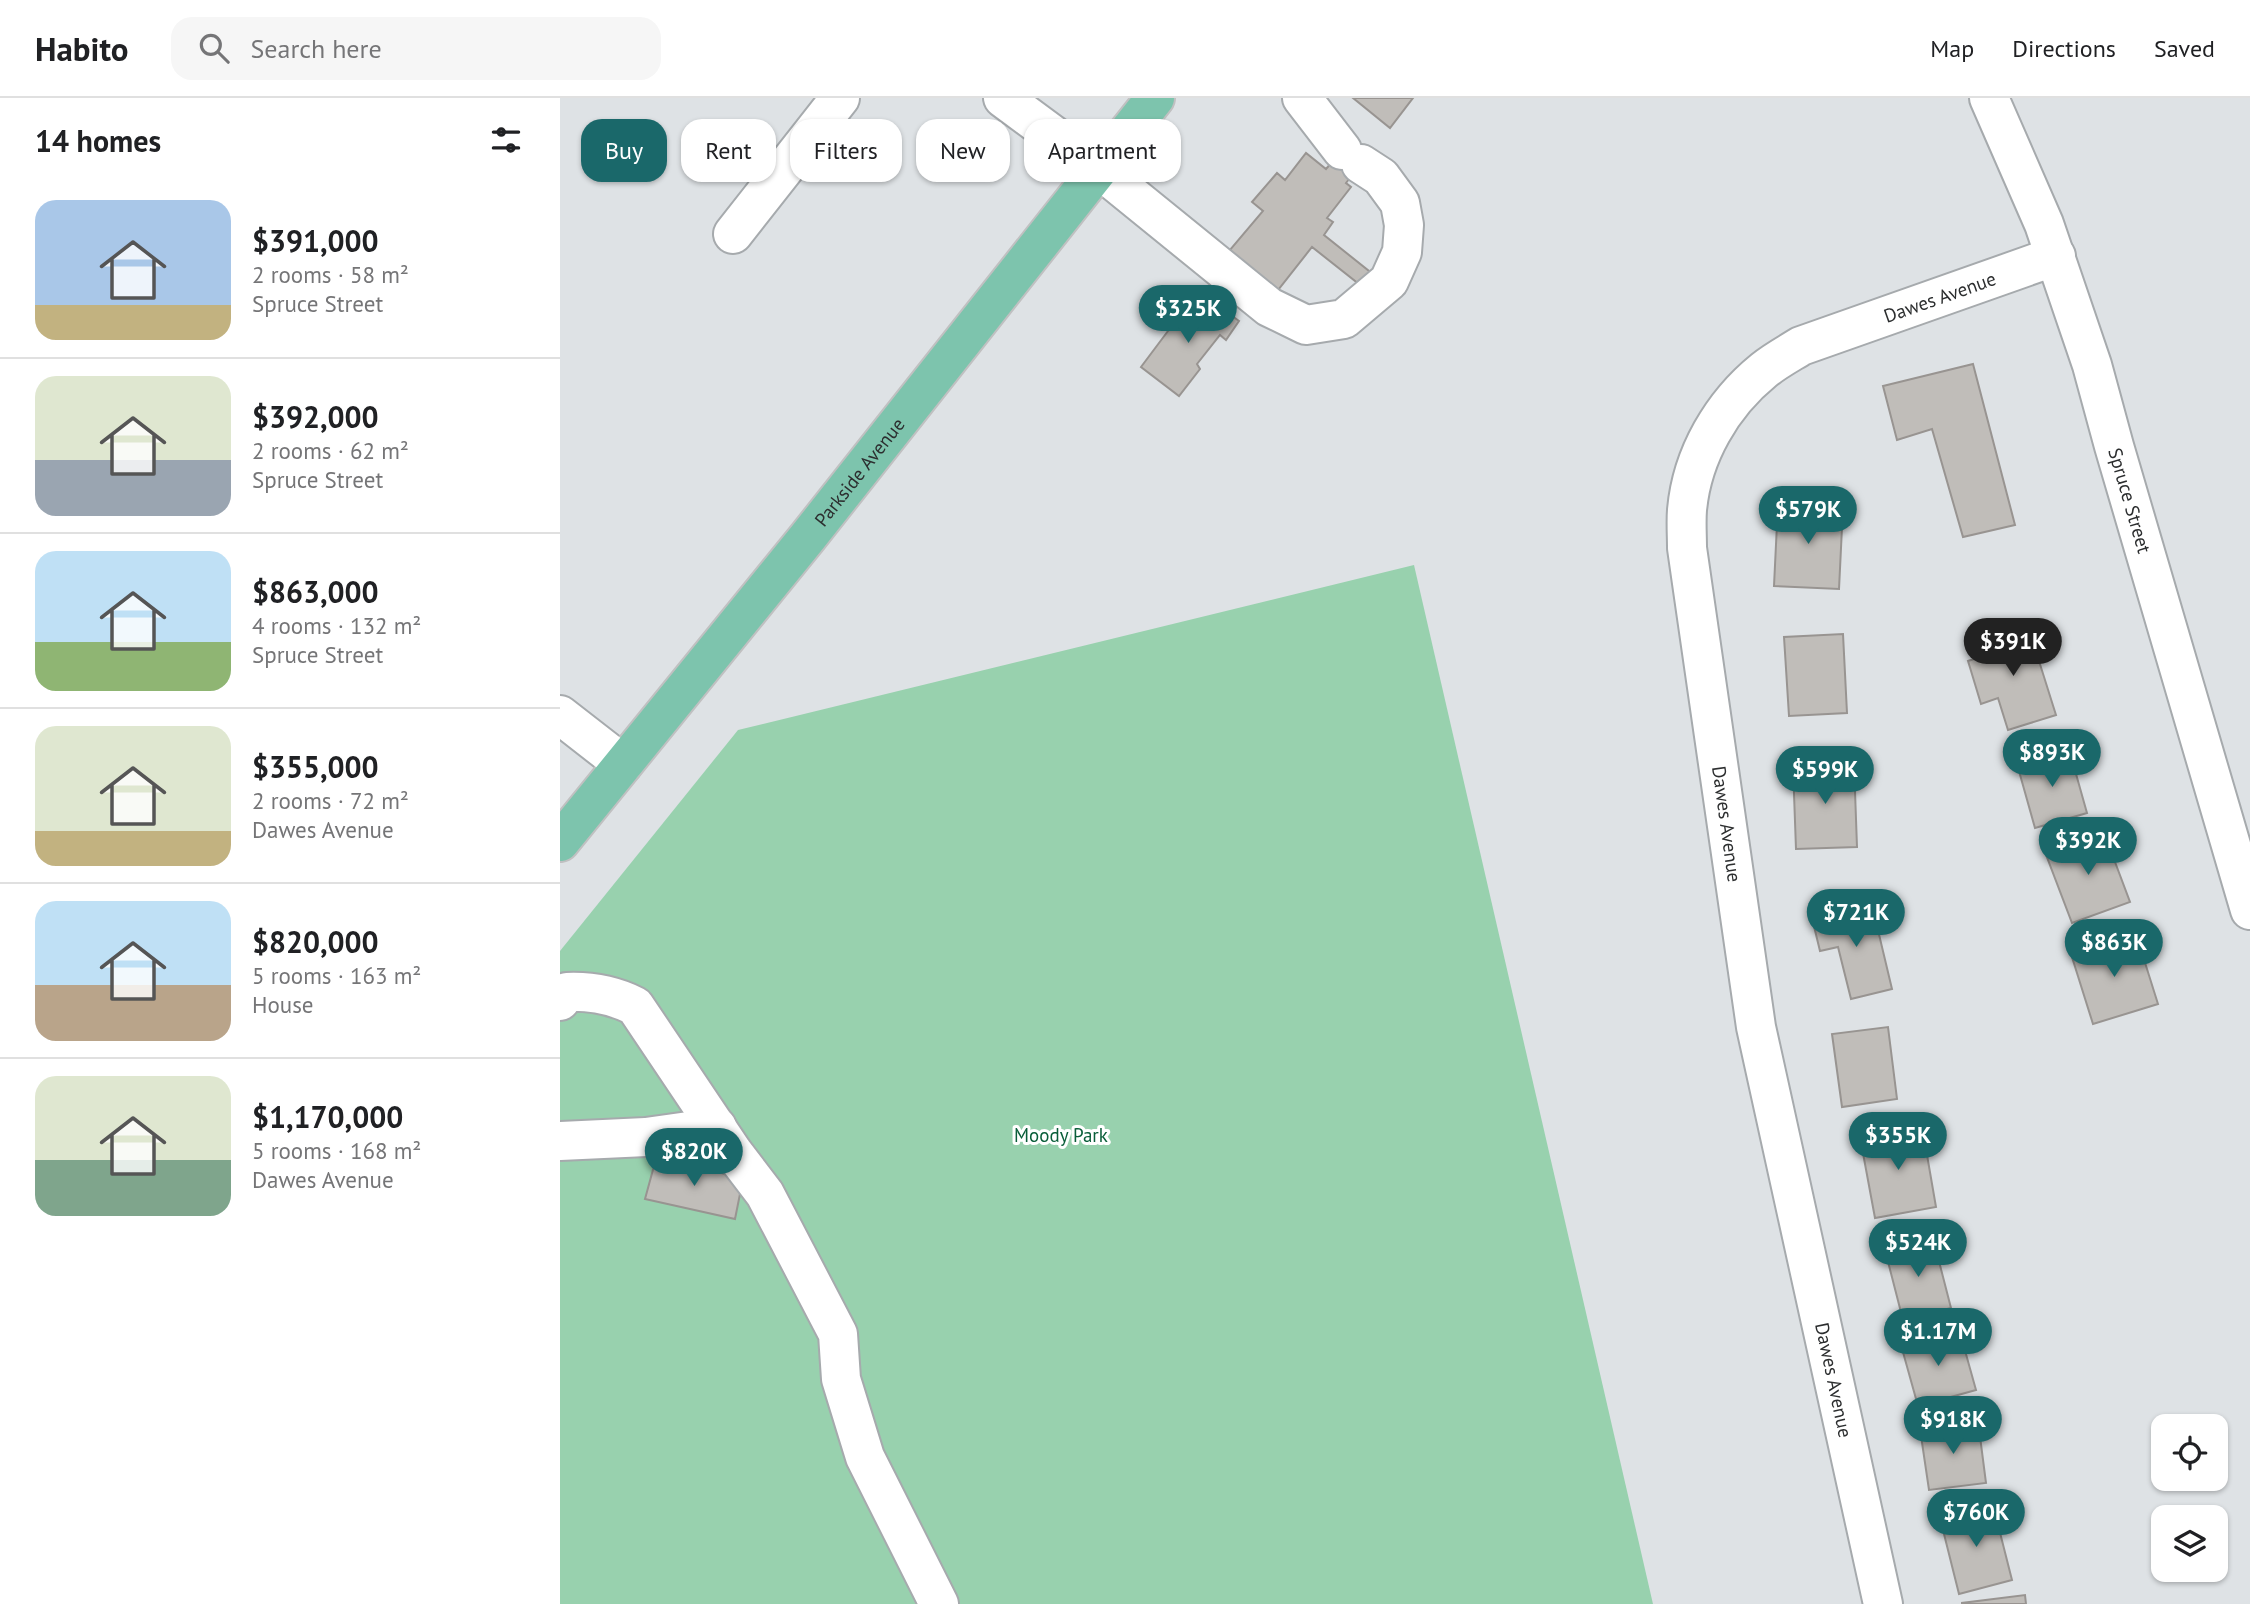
<!DOCTYPE html>
<html lang="en">
<head>
<meta charset="utf-8">
<style>
	body { margin:0; font-family:"PT Sans",sans-serif; background:#f6f6f6; color:#202124; height:100vh; display:flex; flex-direction:column; font-size:26px; white-space:nowrap }
	* { box-sizing:border-box; margin:0 }
	p { font-size:23px; color:#757577 }
	.icon { flex:none; width:38px; height:38px; fill:none; stroke:currentColor; stroke-width:2; stroke-linecap:round; stroke-linejoin:round }
	.map { position:relative; flex:1; overflow:hidden }
	.side { display:flex; flex-direction:column; background:#fff; width:560px }
	.side>* { flex:none }
	.guide { position:absolute; left:21px; top:21px; width:665px; height:63px; display:flex; gap:14px }
	.fabs { position:absolute; left:1591px; top:1316px; display:grid; gap:14px }
	.fabs a { display:grid; place-items:center; width:77px; height:77px; border-radius:14px; background:#fff; box-shadow:0 2px 5px #0004; font-size:35px }
	.price { position:absolute; translate:-50% -60px; padding:0 16px; border-radius:24px; background:#1a686a; color:#fff; font-size:23px; line-height:46px; filter:drop-shadow(0 2px 4px #0008) }
	.price::after { content:''; position:absolute; left:50%; top:42px; width:21px; height:16px; margin-left:-10px; background:inherit; clip-path:polygon(0 0,100% 0,50% 100%) }
	.price.on { background:#222; color:#fff }
	ul { padding:0; list-style:none }
	li { display:flex; align-items:center; gap:21px; height:175px; padding:0 35px }
	li+li { border-top:2px solid #e0e0e0 }
	li span { display:grid; place-items:center; flex:none; width:196px; height:140px; border-radius:21px; color:#555 }
	li>.icon { margin-inline-start:auto }
	span .icon { width:84px; height:84px; fill:#fffc; stroke-width:1 }
	li b { font-size:30px }
	h2 { display:flex; justify-content:space-between; align-items:center; height:84px; padding:0 35px; font-size:30px }
	.pill { padding:0 24px; border-radius:21px; background:#fff; box-shadow:0 2px 5px #0004; font-size:24px; line-height:63px }
	.pill.on { background:#1a686a; color:#fff }
	header { display:flex; align-items:center; gap:42px; box-sizing:border-box; height:98px; padding:0 35px; background:#fff; border-bottom:2px solid #e0e0e0 }
	header strong { font-size:33px }
	nav { display:flex; gap:38px; margin-inline-start:auto; font-size:24px }
	.search { width:490px; height:63px; background:#f6f6f6; display:flex; align-items:center; gap:18px; box-sizing:border-box; padding:0 24px; border-radius:21px; color:#757577; font-size:26px }
	main { display:flex; flex:1; min-height:0 }
	.map>svg:first-child { display:block }
	.green { fill:#98d1ae }
	.building { fill:#c0bdb9; stroke:#989491; stroke-width:2 }
	.lines { fill:none; stroke-linecap:round; stroke-linejoin:round }
	.minor-casing { stroke:#a6aaad; stroke-width:42 }
	.major-casing { stroke:#c0c0c1; stroke-width:42 }
	.minor { stroke:#fff; stroke-width:38 }
	.major { stroke:#7dc4ad; stroke-width:38 }
	.labels { text-anchor:middle; dominant-baseline:central; stroke-width:6; stroke-linejoin:round; paint-order:stroke }
	.street-label { font-size:19px; fill:#2c2e2f; stroke:#fff }
	.park-label { font-size:19px; fill:#095e39; stroke:#fff }
</style>
</head>
<body>
<header>
<strong>Habito</strong>
<div class="search"><svg class="icon" aria-label="search" viewBox="0 0 24 24"><circle cx="10" cy="10" r="6"/><path d="M15 15l6 6"/></svg>Search here</div>
<nav><a>Map</a><a>Directions</a><a>Saved</a></nav>
</header>
<main>
<section class="side">
<h2>14 homes<svg class="icon" aria-label="filters" viewBox="0 0 24 24"><path d="M4 7h16M4 17h16"/><circle cx="9" cy="7" r="2"/><circle cx="15" cy="17" r="2"/></svg></h2>
<ul>
<li><span style="background:linear-gradient(#a9c7e8 75%,#c2b280 0)"><svg class="icon" aria-label="home" viewBox="0 0 24 24"><path d="M3 11l9-7 9 7M6 9v11h12V9"/></svg></span><div><b>$391,000</b><p>2 rooms · 58 m²</p><p>Spruce Street</p></div></li>
<li><span style="background:linear-gradient(#dfe7d0 60%,#9aa5b1 0)"><svg class="icon" aria-label="home" viewBox="0 0 24 24"><path d="M3 11l9-7 9 7M6 9v11h12V9"/></svg></span><div><b>$392,000</b><p>2 rooms · 62 m²</p><p>Spruce Street</p></div></li>
<li><span style="background:linear-gradient(#bfe0f5 65%,#8fb573 0)"><svg class="icon" aria-label="home" viewBox="0 0 24 24"><path d="M3 11l9-7 9 7M6 9v11h12V9"/></svg></span><div><b>$863,000</b><p>4 rooms · 132 m²</p><p>Spruce Street</p></div></li>
<li><span style="background:linear-gradient(#dfe7d0 75%,#c2b280 0)"><svg class="icon" aria-label="home" viewBox="0 0 24 24"><path d="M3 11l9-7 9 7M6 9v11h12V9"/></svg></span><div><b>$355,000</b><p>2 rooms · 72 m²</p><p>Dawes Avenue</p></div></li>
<li><span style="background:linear-gradient(#bfe0f5 60%,#b9a48a 0)"><svg class="icon" aria-label="home" viewBox="0 0 24 24"><path d="M3 11l9-7 9 7M6 9v11h12V9"/></svg></span><div><b>$820,000</b><p>5 rooms · 163 m²</p><p>House</p></div></li>
<li><span style="background:linear-gradient(#dfe7d0 60%,#7fa58c 0)"><svg class="icon" aria-label="home" viewBox="0 0 24 24"><path d="M3 11l9-7 9 7M6 9v11h12V9"/></svg></span><div><b>$1,170,000</b><p>5 rooms · 168 m²</p><p>Dawes Avenue</p></div></li>
</ul>
</section>
<div class="map">
<svg width="1690" height="1506" viewBox="0 0 1690 1506">
	<rect width="100%" height="100%" fill="#dee2e5"/>
	<path class="green" d="M 854,467 L 1093,1506 L 0,1506 L 0,853 L 178,632 Z"/>
	<path class="building" d="M 793,0 L 853,0 L 830,30 Z
		M 791,42 L 809,56 L 786,85 L 791,89 L 767,120 L 773,124 L 764,137 L 814,177 L 804,190 L 752,149 L 718,192 L 669,153 L 703,113 L 692,104 L 717,75 L 725,82 L 746,55 L 766,71 Z
		M 646,199 L 679,223 L 666,242 L 660,237 L 637,266 L 640,271 L 619,298 L 581,269 L 623,213 L 632,219 Z
		M 1413,266 L 1455,427 L 1403,439 L 1372,331 L 1337,342 L 1323,288 Z
		M 1218,405 L 1283,409 L 1279,491 L 1214,488 Z
		M 1468,528 L 1496,617 L 1448,632 L 1438,600 L 1421,606 L 1408,563 L 1426,557 L 1421,543 Z
		M 1283,536 L 1287,615 L 1229,618 L 1224,539 Z
		M 1509,651 L 1527,715 L 1475,730 L 1457,666 Z
		M 1294,665 L 1297,749 L 1236,751 L 1233,668 Z
		M 1543,732 L 1570,804 L 1512,825 L 1485,754 Z
		M 1312,807 L 1332,891 L 1291,901 L 1278,849 L 1260,853 L 1252,820 Z
		M 1576,836 L 1598,906 L 1533,926 L 1511,856 Z
		M 1328,929 L 1337,1001 L 1282,1009 L 1272,936 Z
		M 1362,1028 L 1376,1109 L 1315,1120 L 1300,1039 Z
		M 97,1057 L 183,1081 L 175,1121 L 85,1101 Z
		M 1373,1140 L 1391,1210 L 1343,1222 L 1325,1152 Z
		M 1399,1231 L 1416,1292 L 1358,1308 L 1341,1247 Z
		M 1418,1323 L 1426,1385 L 1369,1392 L 1360,1331 Z
		M 1433,1407 L 1452,1482 L 1399,1496 L 1380,1420 Z
		M 1465,1497 L 1466,1506 L 1402,1506 L 1402,1505 Z"/>
	<g class="lines">
		<defs>
			<g id="minor">
				<path d="M 443,0 L 539,71 L 709,209 L 746,227 L 784,221 L 829,183 L 842,154 L 844,127 L 840,105 L 821,79 L 801,66"/>
				<path d="M 742,0 L 782,52"/>
				<path id="s1" d="M 1429,0 L 1484,126 L 1532,267 L 1554,348 L 1690,812"/>
				<path d="M 173,136 L 280,0"/>
				<path d="M 0,617 L 63,666"/>
				<path d="M 0,903 L 7,894 C 32,893 53,897 75,908 L 173,1054 L 205,1096 L 278,1236 L 281,1281 L 305,1359 L 379,1506"/>
				<path d="M 0,1043 L 86,1039 L 157,1029"/>
				<path id="s2" d="M 1323,1506 L 1196,929 L 1127,450 C 1127,437 1126,424 1127,412 C 1132,357 1162,306 1204,272 C 1215,263 1228,256 1241,248 L 1496,158"/>
			</g>
			<g id="major">
				<path id="s3" d="M 0,744 L 247,440 L 595,0"/>
			</g>
		</defs>
		<use href="#minor" class="minor-casing"/>
		<use href="#major" class="major-casing"/>
		<use href="#minor" class="minor"/>
		<use href="#major" class="major"/>
	</g>
	<g class="labels">
		<g class="street-label">
			<text stroke="none"><textPath href="#s2" startOffset="1468">Dawes Avenue</textPath></text>
			<text stroke="none"><textPath href="#s3" startOffset="476">Parkside Avenue</textPath></text>
			<text stroke="none"><textPath href="#s1" startOffset="427">Spruce Street</textPath></text>
			<text transform="translate(1167 726) rotate(82)">Dawes Avenue</text>
			<text transform="translate(1274 1282) rotate(78)">Dawes Avenue</text>
		</g>
		<g class="park-label">
			<text x="501" y="1037">Moody Park</text>
		</g>
	</g>
</svg>
<div class="fabs">
<a><svg class="icon" aria-label="locate" viewBox="0 0 24 24"><circle cx="12" cy="12" r="6"/><path d="M12 2v4M12 18v4M2 12h4M18 12h4"/></svg></a>
<a><svg class="icon" aria-label="layers" viewBox="0 0 24 24"><path d="M12 4l9 5-9 5-9-5zM3 14l9 5 9-5"/></svg></a>
</div>
<b class="price" style="left:628px;top:247px">$325K</b>
<b class="price" style="left:1248px;top:448px">$579K</b>
<b class="price on" style="left:1453px;top:580px">$391K</b>
<b class="price" style="left:1492px;top:691px">$893K</b>
<b class="price" style="left:1265px;top:708px">$599K</b>
<b class="price" style="left:1528px;top:779px">$392K</b>
<b class="price" style="left:1296px;top:851px">$721K</b>
<b class="price" style="left:1554px;top:881px">$863K</b>
<b class="price" style="left:1338px;top:1074px">$355K</b>
<b class="price" style="left:134px;top:1090px">$820K</b>
<b class="price" style="left:1358px;top:1181px">$524K</b>
<b class="price" style="left:1378px;top:1270px">$1.17M</b>
<b class="price" style="left:1393px;top:1358px">$918K</b>
<b class="price" style="left:1416px;top:1451px">$760K</b>
<div class="guide">
<a class="pill on">Buy</a>
<a class="pill">Rent</a>
<a class="pill">Filters</a>
<a class="pill">New</a>
<a class="pill">Apartment</a>
</div>
</div>
</main>
</body>
</html>
